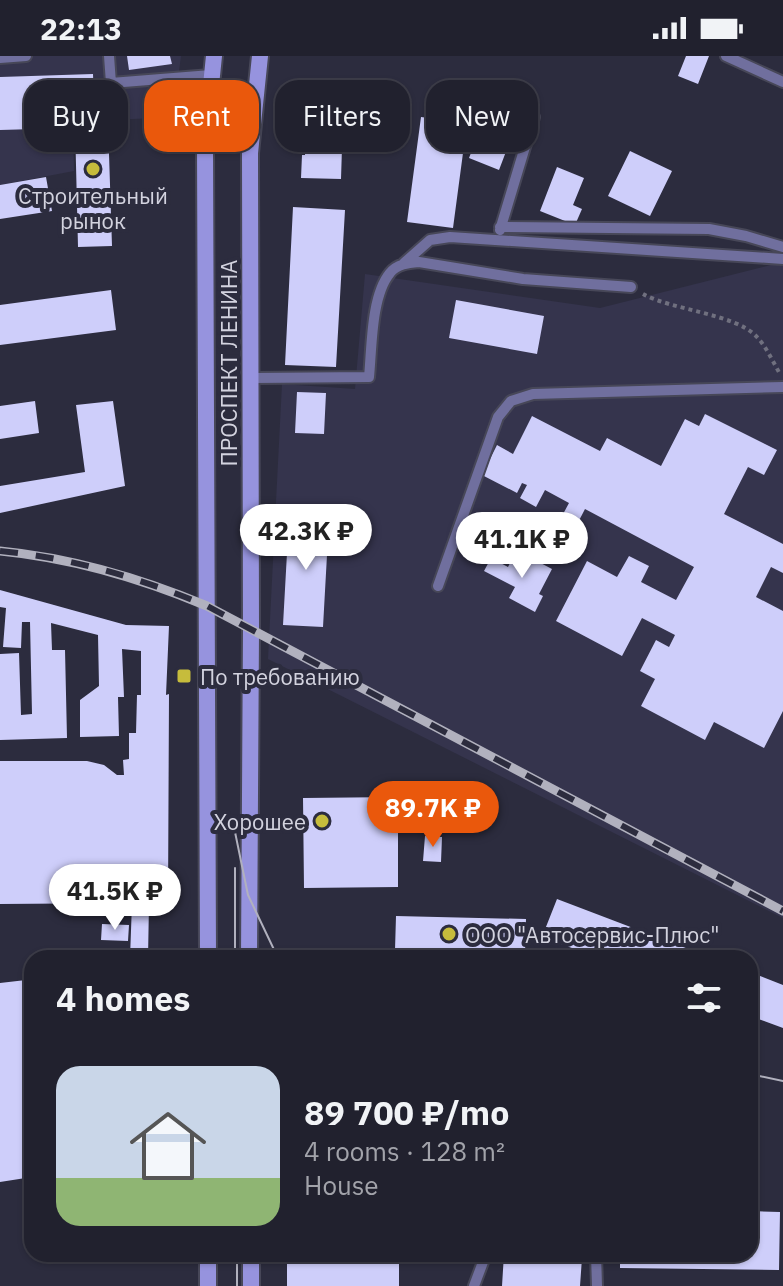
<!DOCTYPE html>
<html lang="en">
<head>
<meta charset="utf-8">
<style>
	body { margin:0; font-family:"IBM Plex Sans",sans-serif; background:#2d2e3a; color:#f1f3f6; height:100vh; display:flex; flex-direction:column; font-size:30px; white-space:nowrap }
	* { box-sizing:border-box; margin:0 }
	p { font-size:26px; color:#a2a3aa }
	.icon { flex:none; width:44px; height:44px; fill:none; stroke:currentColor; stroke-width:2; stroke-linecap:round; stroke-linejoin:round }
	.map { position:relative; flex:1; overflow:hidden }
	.panel { position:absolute; left:24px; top:894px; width:734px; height:312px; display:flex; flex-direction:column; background:#21212e; border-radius:24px; box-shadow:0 2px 6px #0004,0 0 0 2px #3e3e4a }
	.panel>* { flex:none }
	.top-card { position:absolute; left:24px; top:24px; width:736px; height:72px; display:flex; gap:16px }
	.price { position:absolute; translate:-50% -68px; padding:0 18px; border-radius:28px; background:#fff; color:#222; font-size:26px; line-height:52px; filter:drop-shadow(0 2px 4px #0008) }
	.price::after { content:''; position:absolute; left:50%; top:48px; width:24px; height:18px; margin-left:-12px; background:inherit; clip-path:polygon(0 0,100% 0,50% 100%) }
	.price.current { background:#ea580c; color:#fff }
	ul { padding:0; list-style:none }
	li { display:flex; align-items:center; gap:24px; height:200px; padding:0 32px }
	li+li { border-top:2px solid #3e3e4a }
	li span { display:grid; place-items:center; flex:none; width:224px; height:160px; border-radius:24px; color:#555 }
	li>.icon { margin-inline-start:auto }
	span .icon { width:96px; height:96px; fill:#fffc; stroke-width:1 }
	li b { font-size:34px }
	h2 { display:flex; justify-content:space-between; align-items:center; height:96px; padding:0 32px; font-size:34px }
	.tag { padding:0 28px; border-radius:24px; background:#21212e; box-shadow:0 2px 6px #0004,0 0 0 2px #3e3e4a; font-size:28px; line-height:72px }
	.tag.current { background:#ea580c; color:#fff }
	.status { display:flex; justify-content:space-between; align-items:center; height:56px; padding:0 40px; background:#21212e; direction:ltr }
	.status svg { height:22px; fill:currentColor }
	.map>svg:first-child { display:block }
	.built { fill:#35344d }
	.building { fill:#cecefa }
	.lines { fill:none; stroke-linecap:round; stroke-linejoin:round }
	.service-casing { stroke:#474758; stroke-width:14 }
	.secondary-casing { stroke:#474758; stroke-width:20 }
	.path { stroke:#70707f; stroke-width:4; stroke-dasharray:4 4; stroke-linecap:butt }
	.service { stroke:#706f9e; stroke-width:10 }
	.secondary { stroke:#9693de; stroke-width:16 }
	.tram { stroke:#b1b1be; stroke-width:2 }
	.rail-casing { stroke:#b1b1be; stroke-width:9 }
	.rail { stroke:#2c2c3e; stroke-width:6; stroke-dasharray:18; stroke-linecap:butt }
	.poi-dot { fill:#c6bc3c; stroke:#2c2c3e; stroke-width:3 }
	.labels { text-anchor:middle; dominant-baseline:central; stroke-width:8; stroke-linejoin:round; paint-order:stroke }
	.poi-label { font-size:22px; fill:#d3d3df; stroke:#2c2c3e; text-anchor:start }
	.street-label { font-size:22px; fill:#d3d3df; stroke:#2c2c3e }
</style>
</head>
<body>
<div class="status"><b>22:13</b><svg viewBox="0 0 49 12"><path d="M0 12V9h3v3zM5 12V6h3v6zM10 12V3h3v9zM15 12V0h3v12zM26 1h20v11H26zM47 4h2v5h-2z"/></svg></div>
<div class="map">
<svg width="783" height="1230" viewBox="0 0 783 1230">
	<rect width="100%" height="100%" fill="#2c2c3e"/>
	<path class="built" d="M 0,0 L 181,0 L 173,61 L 73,66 L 74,115 L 0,129 Z
		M 783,206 L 783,862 L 268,603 L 282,328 L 355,333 L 365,218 L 600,252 Z"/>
	<path class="building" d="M 127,0 L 170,0 L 172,8 L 129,14 Z
		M 686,0 L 709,0 L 698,28 L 678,20 Z
		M 93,18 L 94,46 L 35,47 L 35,73 L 0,74 L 0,21 Z
		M 304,27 L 344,29 L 341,123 L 301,122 L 302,99 L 305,99 L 307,49 L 303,49 Z
		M 421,61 L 467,67 L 453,172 L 407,166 Z
		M 108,67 L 112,190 L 78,191 L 75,68 Z
		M 477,81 L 507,93 L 499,114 L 469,102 Z
		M 630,95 L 672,115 L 650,160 L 608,140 Z
		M 557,111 L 584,122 L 573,149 L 582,153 L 575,169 L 540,155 Z
		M 46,121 L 52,155 L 0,163 L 0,129 Z
		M 293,151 L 345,154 L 336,311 L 285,309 Z
		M 111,234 L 116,274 L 0,289 L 0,249 Z
		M 456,244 L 544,260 L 537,298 L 449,282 Z
		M 297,336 L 326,337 L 324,378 L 295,377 Z
		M 35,345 L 39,377 L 0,383 L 0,350 Z
		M 113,345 L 125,430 L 0,457 L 0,430 L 85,416 L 76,349 Z
		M 705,358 L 777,394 L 764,419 L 748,411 L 724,458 L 783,488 L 783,517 L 771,511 L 756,541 L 783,555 L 783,655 L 764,692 L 714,666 L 705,684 L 641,650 L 655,623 L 640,615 L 656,584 L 669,591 L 675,579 L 642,562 L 622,600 L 556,565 L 587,505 L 617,521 L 629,500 L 649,510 L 641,526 L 676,544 L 694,511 L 585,453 L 557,507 L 541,499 L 569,447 L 545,434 L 536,451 L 520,442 L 527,429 L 522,427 L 517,437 L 482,419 L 497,389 L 513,398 L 532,360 L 600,395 L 607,382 L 661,410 L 685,363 L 699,370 Z
		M 289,461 L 329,463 L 323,571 L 283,569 Z
		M 491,502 L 508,511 L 512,503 L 526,511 L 531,502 L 552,513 L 539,538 L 543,540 L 535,556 L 509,542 L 515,531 L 484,515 Z
		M 0,534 L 126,569 L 169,570 L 166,639 L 169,638 L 168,848 L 149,848 L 148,902 L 130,902 L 132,847 L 0,848 L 0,705 L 87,705 L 104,709 L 117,719 L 124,719 L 123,704 L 129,703 L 129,677 L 136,677 L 137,639 L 141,639 L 141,595 L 122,593 L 124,641 L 118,641 L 119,680 L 80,681 L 80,644 L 99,630 L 98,579 L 51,567 L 52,594 L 65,594 L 67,682 L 0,684 L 0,598 L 19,597 L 21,659 L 32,658 L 30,566 L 22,566 L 21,592 L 3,591 L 6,552 L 0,551 Z
		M 398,741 L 398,831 L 304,832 L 303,742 Z
		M 425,780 L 442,781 L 441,806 L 423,805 Z
		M 557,843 L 712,902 L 599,902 L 542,881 Z
		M 396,860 L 526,863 L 525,898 L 395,894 Z
		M 102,868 L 129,869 L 128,885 L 101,884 Z
		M 750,916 L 783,929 L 783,972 L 750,960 Z
		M 26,924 L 32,958 L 32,1121 L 0,1126 L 0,927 Z
		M 750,1155 L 780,1156 L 779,1214 L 620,1212 L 620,1198 L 750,1198 Z
		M 287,1198 L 399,1198 L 399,1230 L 287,1230 Z
		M 504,1198 L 582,1202 L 580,1230 L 502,1230 Z"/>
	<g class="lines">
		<defs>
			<path id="service" d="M 109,0 L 111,27 L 211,19
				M 726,0 L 783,26
				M 0,2 L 26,0
				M 500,171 L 709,173 L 746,180 L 783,191
				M 500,174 L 534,61
				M 404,207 L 430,184 L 450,181 L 783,203
				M 250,322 L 369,321 C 372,291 371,240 390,217 C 397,208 408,207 419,206 L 523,223 L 631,231
				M 438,530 L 498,361 L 511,345 L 533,338 L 783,331
				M 596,1198 L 597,1230
				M 474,1230 L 486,1198"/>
			<path id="secondary" d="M 208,902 L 205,88 L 214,0
				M 249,902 L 251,575 L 250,97 L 260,0
				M 208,1198 L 208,1230
				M 251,1198 L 251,1230"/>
		</defs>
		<use href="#service" class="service-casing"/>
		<use href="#secondary" class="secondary-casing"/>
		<path class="path" d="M 643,238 C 672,254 735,258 756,280 C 766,290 773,306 780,318"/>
		<use href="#service" class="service"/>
		<use href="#secondary" class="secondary"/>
		<path class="tram" d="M 235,776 L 248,839 L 278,902
			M 235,812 L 235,902
			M 750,1018 L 783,1025
			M 237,1198 L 237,1230"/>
		<defs>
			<path id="rail" d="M 0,495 C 73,502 140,522 207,550 L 783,855"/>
		</defs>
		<use href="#rail" class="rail-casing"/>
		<use href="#rail" class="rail"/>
	</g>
	<g class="poi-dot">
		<circle cx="93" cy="113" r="8"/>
		<rect x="176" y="612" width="16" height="16" rx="4"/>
		<circle cx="322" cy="765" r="8"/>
		<circle cx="449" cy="878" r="8"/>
	</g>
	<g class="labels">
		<g class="poi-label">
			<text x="93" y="139" text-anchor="middle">Строительный<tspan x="93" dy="25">рынок</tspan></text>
			<text x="200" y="620">По требованию</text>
			<text x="306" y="765" text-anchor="end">Хорошее</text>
			<text x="465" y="878">ООО "Автосервис-Плюс"</text>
		</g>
		<g class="street-label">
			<text transform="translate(228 307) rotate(-90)">ПРОСПЕКТ ЛЕНИНА</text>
		</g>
	</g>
</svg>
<b class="price" style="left:306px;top:516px">42.3K ₽</b>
<b class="price" style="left:522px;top:524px">41.1K ₽</b>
<b class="price current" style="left:433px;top:793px">89.7K ₽</b>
<b class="price" style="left:115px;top:876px">41.5K ₽</b>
<div class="top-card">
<a class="tag">Buy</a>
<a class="tag current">Rent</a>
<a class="tag">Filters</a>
<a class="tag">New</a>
</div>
<section class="panel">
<h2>4 homes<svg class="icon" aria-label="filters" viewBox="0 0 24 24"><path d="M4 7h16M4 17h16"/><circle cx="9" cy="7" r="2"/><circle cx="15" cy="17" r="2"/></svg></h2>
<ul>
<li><span style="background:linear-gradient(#c9d6e8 70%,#8fb573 0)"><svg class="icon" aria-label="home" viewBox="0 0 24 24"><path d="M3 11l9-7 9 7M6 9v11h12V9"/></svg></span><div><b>89 700 ₽/mo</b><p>4 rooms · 128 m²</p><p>House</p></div></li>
</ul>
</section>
</div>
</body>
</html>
